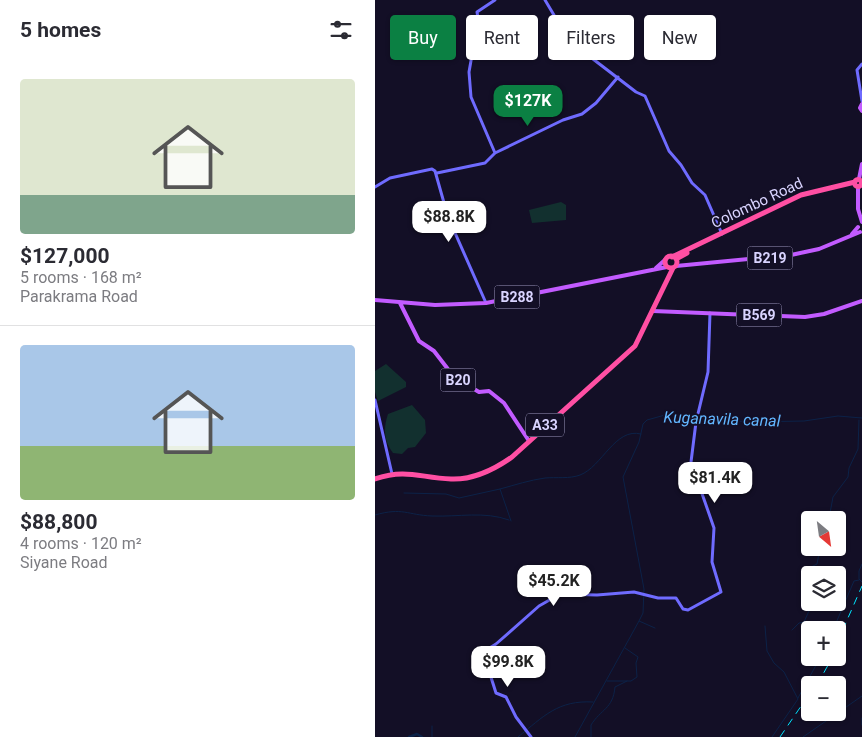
<!DOCTYPE html>
<html lang="en">
<head>
<meta charset="utf-8">
<style>
	body { margin:0; font-family:Roboto,sans-serif; background:#f7f7f7; color:#2b2b33; height:100vh; display:flex; flex-direction:column; font-size:19px; white-space:nowrap }
	* { box-sizing:border-box; margin:0 }
	p { font-size:16px; color:#7c7c81 }
	.icon { flex:none; width:28px; height:28px; fill:none; stroke:currentColor; stroke-width:2; stroke-linecap:round; stroke-linejoin:round }
	.map { position:relative; flex:1; overflow:hidden }
	.side { display:flex; flex-direction:column; background:#fff; width:375px }
	.side>* { flex:none }
	.banner { position:absolute; left:15px; top:15px; width:396px; height:45px; display:flex; gap:10px }
	.needle { width:32px; rotate:151deg }
	.controls { position:absolute; left:426px; top:511px; display:grid; gap:10px }
	.controls a { display:grid; place-items:center; width:45px; height:45px; border-radius:5px; background:#fff; box-shadow:0 1px 4px #0004; font-size:25px }
	.price { position:absolute; translate:-50% -42px; padding:0 11px; border-radius:10px; background:#fff; color:#222; font-size:16px; line-height:32px; filter:drop-shadow(0 1px 2px #0008) }
	.price::after { content:''; position:absolute; left:50%; top:30px; width:15px; height:11px; margin-left:-8px; background:inherit; clip-path:polygon(0 0,100% 0,50% 100%) }
	.price.active { background:#0b8043; color:#fff }
	ul { padding:0; list-style:none }
	li { display:grid; align-content:center; gap:10px; height:265px; padding:0 20px }
	li+li { border-top:1px solid #e1e1e2 }
	li span { display:grid; place-items:center; height:155px; border-radius:5px; color:#555 }
	li>.icon { margin-inline-start:auto }
	span .icon { width:90px; height:90px; fill:#fffc; stroke-width:1 }
	li b { font-size:21px }
	h2 { display:flex; justify-content:space-between; align-items:center; height:60px; padding:0 20px; font-size:21px }
	.pill { padding:0 18px; border-radius:5px; background:#fff; box-shadow:0 1px 4px #0004; font-size:18px; line-height:45px }
	.pill.active { background:#0b8043; color:#fff }
	main { display:flex; flex:1; min-height:0 }
	.map>svg:first-child { display:block }
	.green { fill:#12302f }
	.lines { fill:none; stroke-linecap:round; stroke-linejoin:round }
	.stream { stroke:#0c2248; stroke-width:1 }
	.canal { stroke:#0c2248; stroke-width:2.5 }
	.secondary { stroke:#6f6bff; stroke-width:3 }
	.primary { stroke:#c25bff; stroke-width:4 }
	.highway { stroke:#ff4fa3; stroke-width:5 }
	.rail { stroke:#00e5ff; stroke-width:1; stroke-dasharray:8 6; stroke-linecap:butt }
	.labels { text-anchor:middle; dominant-baseline:central; stroke-width:4; stroke-linejoin:round; paint-order:stroke }
	.shield { fill:#130f26; stroke:#9e99be; stroke-width:1 }
	.shield-label { font-size:14px; font-weight:bold; fill:#d9d4ff }
	.street-label { font-size:15px; fill:#d9d4ff; stroke:#130f26 }
	.water-label { font-size:16px; font-style:italic; fill:#62b6ff; stroke:#130f26 }
</style>
</head>
<body>
<main>
<section class="side">
<h2>5 homes<svg class="icon" aria-label="filters" viewBox="0 0 24 24"><path d="M4 7h16M4 17h16"/><circle cx="9" cy="7" r="2"/><circle cx="15" cy="17" r="2"/></svg></h2>
<ul>
<li><span style="background:linear-gradient(#dfe7d0 75%,#7fa58c 0)"><svg class="icon" aria-label="home" viewBox="0 0 24 24"><path d="M3 11l9-7 9 7M6 9v11h12V9"/></svg></span><div><b>$127,000</b><p>5 rooms · 168 m²</p><p>Parakrama Road</p></div></li>
<li><span style="background:linear-gradient(#a9c7e8 65%,#8fb573 0)"><svg class="icon" aria-label="home" viewBox="0 0 24 24"><path d="M3 11l9-7 9 7M6 9v11h12V9"/></svg></span><div><b>$88,800</b><p>4 rooms · 120 m²</p><p>Siyane Road</p></div></li>
</ul>
</section>
<div class="map">
<svg width="487" height="737" viewBox="0 0 487 737">
	<rect width="100%" height="100%" fill="#130f26"/>
	<path class="green" d="M 186,202 L 191,205 L 191,220 L 157,223 L 154,210 Z
		M 11,364 L 31,382 L 31,387 L 3,401 L 0,392 L 0,371 Z
		M 37,405 L 50,420 L 51,433 L 40,447 L 33,448 L 27,454 L 18,453 C 9,441 8,429 13,414 Z"/>
	<g class="lines">
		<path class="stream" d="M 324,418 L 376,422 L 429,421 L 463,416 L 487,418
			M 125,489 C 140,485 155,480 170,478 C 181,477 195,479 205,475 C 227,467 240,427 266,434
			M 29,493 L 71,494 L 84,498 L 125,489 L 136,521
			M 0,515 C 28,507 32,515 57,516 C 84,517 109,511 134,520
			M 456,520 L 455,513 L 458,497 L 473,477 L 474,468 L 483,449 L 484,420
			M 487,564 L 484,571 L 484,579 L 487,582
			M 435,575 L 436,567 L 442,564 L 445,548
			M 264,621 L 268,613 L 269,589 L 248,477 L 264,442 L 268,424 L 272,420 L 290,415 L 320,418
			M 390,626 L 392,651 L 399,663 L 409,672 L 423,699 L 397,737
			M 417,630 L 424,623 L 429,622 L 438,602
			M 458,630 L 479,581 L 484,580
			M 232,681 L 256,681 L 262,677 L 261,663 L 263,657 L 250,648
			M 423,698 L 445,658
			M 487,718 L 487,725
			M 57,737 L 57,726
			M 143,737 C 169,716 183,700 218,702
			M 200,737 L 264,621 L 280,628
			M 216,737 L 216,725 C 226,709 238,709 240,687 L 252,681
			M 428,737 L 487,696"/>
		<path class="canal" d="M 34,737 L 42,734 L 47,737"/>
		<path class="secondary" d="M 170,0 L 192,37 L 201,46 L 261,92 L 270,96 L 294,151 L 306,165 L 317,183 L 330,195 L 347,234
			M 487,64 L 482,70 L 487,101
			M 120,153 L 96,97 L 94,72 L 97,55 L 97,30 L 104,24 L 102,12 L 120,0
			M 62,173 L 110,163 L 120,153 L 188,120 L 207,114 L 221,103 L 243,77
			M 0,187 L 15,178 L 57,169 L 60,171 L 73,217 L 111,303
			M 0,400 L 17,474
			M 156,737 L 141,717 L 131,697 L 121,693 L 108,652 L 121,644 L 164,606 L 185,594 L 222,595 L 259,592 L 283,598 L 301,598 L 308,609 L 313,610 L 346,592 L 337,562 L 339,528 L 316,462 L 321,422 L 333,372 L 335,313"/>
		<path class="primary" d="M 487,104 L 485,108 L 487,111
			M 484,179 L 487,164
			M 483,187 L 483,209 L 487,222
			M 477,234 L 483,227
			M 301,266 L 416,255 L 444,249 L 485,232
			M 281,268 L 291,259
			M 0,300 L 60,305 L 111,303 L 292,267
			M 25,303 L 44,341 L 59,351 L 79,377 L 104,392 L 114,391 L 129,403 L 154,441
			M 278,311 L 430,317 L 449,314 L 487,301"/>
		<path class="highway" d="M479.5 183a3.5 3.5 0 1 1 7 0a3.5 3.5 0 1 1-7 0Z
			M290 262a6 6 0 1 1 12 0a6 6 0 1 1-12 0Z
			M 297,257 L 426,195 L 480,182
			M 301,259 L 312,253
			M 0,479 C 32,468 45,478 76,479 C 99,480 120,469 137,457 L 260,346 L 298,268"/>
		<path class="rail" d="M 462,643 L 487,586
			M 442,685 L 457,658
			M 405,737 L 435,693"/>
	</g>
	<g class="labels">
		<g class="shield">
			<rect x="372.5" y="246.5" width="45" height="23" rx="4"/>
			<rect x="119.5" y="285.5" width="45" height="23" rx="4"/>
			<rect x="361.5" y="303.5" width="45" height="23" rx="4"/>
			<rect x="65.5" y="368.5" width="35" height="23" rx="4"/>
			<rect x="151" y="413.5" width="38" height="23" rx="4"/>
		</g>
		<g class="shield-label">
			<text x="395" y="258">B219</text>
			<text x="142" y="297">B288</text>
			<text x="384" y="315">B569</text>
			<text x="83" y="380">B20</text>
			<text x="170" y="425">A33</text>
		</g>
		<g class="street-label">
			<text transform="translate(382 203) rotate(-25)">Colombo Road</text>
		</g>
		<g class="water-label">
			<text transform="translate(347 419) rotate(2)">Kuganavila canal</text>
		</g>
	</g>
</svg>
<div class="controls">
<a><svg class="needle" viewBox="-14 -14 28 28"><path d="M0-13l5 13h-10z" fill="#e53935"/><path d="M0 13l5-13h-10z" fill="#7c7c81"/></svg></a>
<a><svg class="icon" aria-label="layers" viewBox="0 0 24 24"><path d="M12 4l9 5-9 5-9-5zM3 14l9 5 9-5"/></svg></a>
<a>+</a>
<a>−</a>
</div>
<b class="price active" style="left:153px;top:127px">$127K</b>
<b class="price" style="left:74px;top:243px">$88.8K</b>
<b class="price" style="left:340px;top:504px">$81.4K</b>
<b class="price" style="left:179px;top:607px">$45.2K</b>
<b class="price" style="left:133px;top:688px">$99.8K</b>
<div class="banner">
<a class="pill active">Buy</a>
<a class="pill">Rent</a>
<a class="pill">Filters</a>
<a class="pill">New</a>
</div>
</div>
</main>
</body>
</html>
